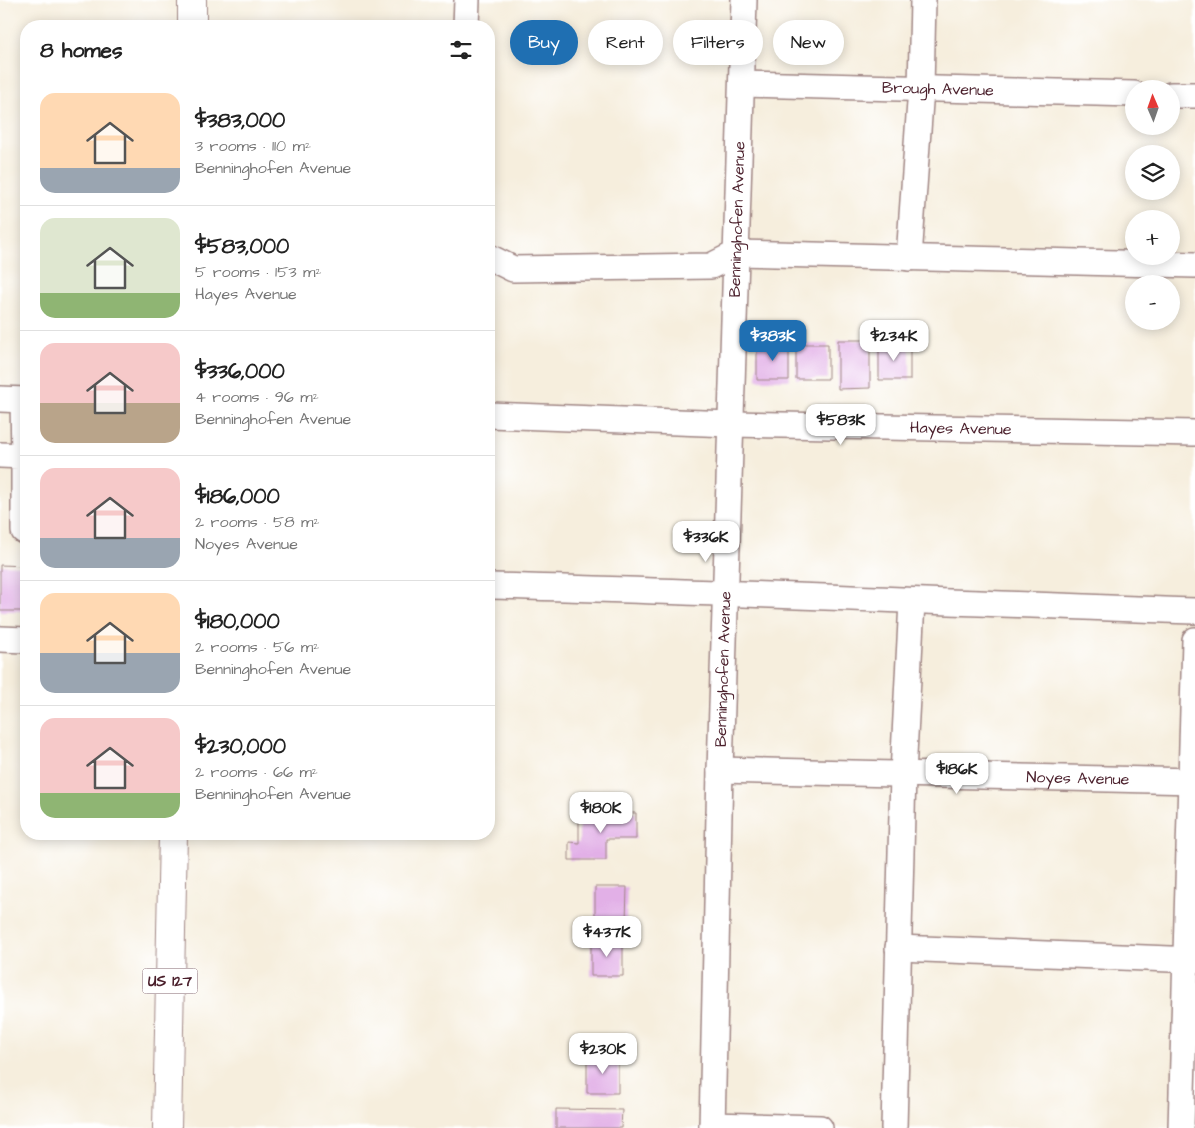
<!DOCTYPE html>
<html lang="en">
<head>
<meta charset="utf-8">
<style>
	body { margin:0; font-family:"Architects Daughter",sans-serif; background:#f6f6f6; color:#222; height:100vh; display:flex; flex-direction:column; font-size:19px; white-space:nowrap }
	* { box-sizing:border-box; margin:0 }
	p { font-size:16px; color:#767676 }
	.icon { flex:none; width:28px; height:28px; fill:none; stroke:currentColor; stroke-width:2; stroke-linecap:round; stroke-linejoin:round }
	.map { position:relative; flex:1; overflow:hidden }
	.sheet { position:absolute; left:20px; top:20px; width:475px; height:820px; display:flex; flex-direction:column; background:#fff; border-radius:20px; box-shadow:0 2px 12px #0003 }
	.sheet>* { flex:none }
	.guide { position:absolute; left:510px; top:20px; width:475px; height:45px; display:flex; gap:10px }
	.needle { width:32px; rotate:358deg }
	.controls { position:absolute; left:1125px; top:80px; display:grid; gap:10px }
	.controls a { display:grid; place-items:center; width:55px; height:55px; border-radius:50%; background:#fff; box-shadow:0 2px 12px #0003; font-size:25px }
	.price { position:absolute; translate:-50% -42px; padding:0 11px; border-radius:10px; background:#fff; color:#222; font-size:16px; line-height:32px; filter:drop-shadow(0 1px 2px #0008) }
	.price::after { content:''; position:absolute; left:50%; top:30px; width:15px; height:11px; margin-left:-8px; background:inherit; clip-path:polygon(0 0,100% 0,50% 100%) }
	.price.on { background:#1f6fb2; color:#fff }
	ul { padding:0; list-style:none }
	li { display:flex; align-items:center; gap:15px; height:125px; padding:0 20px }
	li+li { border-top:1px solid #e0e0e0 }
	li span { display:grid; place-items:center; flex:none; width:140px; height:100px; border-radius:15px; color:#555 }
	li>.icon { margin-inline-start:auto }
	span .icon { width:60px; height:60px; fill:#fffc; stroke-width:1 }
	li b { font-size:21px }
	h2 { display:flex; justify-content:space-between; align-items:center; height:60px; padding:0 20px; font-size:21px }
	.chip { padding:0 18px; border-radius:22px; background:#fff; box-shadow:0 2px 12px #0003; font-size:18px; line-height:45px }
	.chip.on { background:#1f6fb2; color:#fff }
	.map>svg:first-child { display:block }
	.building { fill:#e2b0e7 }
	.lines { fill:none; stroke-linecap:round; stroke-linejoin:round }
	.minor-casing { stroke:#a08684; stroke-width:28 }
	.major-casing { stroke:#a08684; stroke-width:30 }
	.minor { stroke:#fff; stroke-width:25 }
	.major { stroke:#fff; stroke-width:28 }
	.labels { text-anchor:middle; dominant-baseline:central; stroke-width:4; stroke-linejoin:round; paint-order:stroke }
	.shield { fill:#fff; stroke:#80626b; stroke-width:1 }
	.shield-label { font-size:15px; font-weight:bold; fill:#4a1f2b }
	.street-label { font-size:16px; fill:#4a1f2b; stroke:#fff }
</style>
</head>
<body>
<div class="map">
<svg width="1195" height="1128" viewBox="0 0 1195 1128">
	<rect width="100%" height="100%" fill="#fff"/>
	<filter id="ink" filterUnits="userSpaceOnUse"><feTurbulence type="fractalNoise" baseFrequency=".02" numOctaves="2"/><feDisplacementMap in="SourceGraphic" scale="10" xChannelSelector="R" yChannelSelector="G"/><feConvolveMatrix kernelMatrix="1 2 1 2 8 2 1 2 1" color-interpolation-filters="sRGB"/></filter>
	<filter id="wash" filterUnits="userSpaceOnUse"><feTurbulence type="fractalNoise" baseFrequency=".0096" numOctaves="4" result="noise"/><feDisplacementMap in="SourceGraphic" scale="20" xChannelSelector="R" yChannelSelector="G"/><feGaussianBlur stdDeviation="1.12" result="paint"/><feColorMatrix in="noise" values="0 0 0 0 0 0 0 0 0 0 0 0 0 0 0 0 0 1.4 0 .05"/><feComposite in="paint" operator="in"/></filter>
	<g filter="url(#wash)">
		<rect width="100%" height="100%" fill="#f6eedd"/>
		<g id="blocks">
			<path class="building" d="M 838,340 L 870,340 L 870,388 L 838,389 Z
				M 796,344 L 828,344 L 828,379 L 796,379 Z
				M 757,345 L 789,345 L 789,380 L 757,380 Z
				M 879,345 L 910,345 L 910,380 L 879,380 Z
				M 0,565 L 26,566 L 26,611 L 0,611 Z
				M 579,812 L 636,813 L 636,839 L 606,839 L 606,860 L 569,860 L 569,842 L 579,843 Z
				M 595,887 L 627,887 L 626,922 L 595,922 Z
				M 591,941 L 623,941 L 623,976 L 591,976 Z
				M 618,1057 L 618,1093 L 587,1093 L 587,1058 Z
				M 556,1109 L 622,1110 L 621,1128 L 556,1128 Z"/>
		</g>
	</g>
	<g filter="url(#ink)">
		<use href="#blocks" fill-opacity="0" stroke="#a08684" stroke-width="1"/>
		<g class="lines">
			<defs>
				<g id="minor">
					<path d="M 466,26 L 467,0"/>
					<path id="s1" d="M 742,84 L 1134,94"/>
					<path d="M 1171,95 L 1195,95"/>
					<path d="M 489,257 L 513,269 L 711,266 L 737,253 L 1195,265"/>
					<path d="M 909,258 L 921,88 L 923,0"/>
					<path d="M 0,399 L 26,400"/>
					<path d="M 23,400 L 24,456"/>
					<path id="s2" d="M 489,415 L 731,424 L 1195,433"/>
					<path d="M 0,455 L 24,456 L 24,531 L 26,531"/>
					<path d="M 489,586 C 724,592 960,603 1195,611"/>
					<path d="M 0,639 L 26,640"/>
					<path id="s3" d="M 720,770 L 1195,781"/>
					<path d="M 898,948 L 1195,960"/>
					<path d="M 712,1125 L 820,1128"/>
					<path id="s4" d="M 712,1128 L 720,770 L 744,0"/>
					<path d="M 894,1128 L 903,774 L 912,602"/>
					<path d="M 1181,1128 L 1195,640"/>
				</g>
				<path id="major" d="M 192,26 L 192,0
					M 167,1128 L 173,834"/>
			</defs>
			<use href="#minor" class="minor-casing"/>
			<use href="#major" class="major-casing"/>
			<use href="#minor" class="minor"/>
			<use href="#major" class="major"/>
		</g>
	</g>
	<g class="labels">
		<rect class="shield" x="142.5" y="968.5" width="55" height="25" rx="4"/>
		<g class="shield-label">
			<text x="170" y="981">US 127</text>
		</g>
		<g class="street-label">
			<text stroke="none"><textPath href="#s1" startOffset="196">Brough Avenue</textPath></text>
			<text stroke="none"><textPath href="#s4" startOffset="909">Benninghofen Avenue</textPath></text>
			<text stroke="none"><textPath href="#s2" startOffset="472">Hayes Avenue</textPath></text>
			<text stroke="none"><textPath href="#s4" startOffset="459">Benninghofen Avenue</textPath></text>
			<text stroke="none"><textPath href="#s3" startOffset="358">Noyes Avenue</textPath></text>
		</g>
	</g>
</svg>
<div class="controls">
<a><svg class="needle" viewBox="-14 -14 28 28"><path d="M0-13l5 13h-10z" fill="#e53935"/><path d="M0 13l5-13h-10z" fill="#767676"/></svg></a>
<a><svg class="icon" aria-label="layers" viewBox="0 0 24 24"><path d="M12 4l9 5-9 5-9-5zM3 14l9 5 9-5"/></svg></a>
<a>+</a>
<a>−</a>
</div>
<b class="price on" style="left:773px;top:362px">$383K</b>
<b class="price" style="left:894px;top:362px">$234K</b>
<b class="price" style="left:841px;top:446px">$583K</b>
<b class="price" style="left:706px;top:563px">$336K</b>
<b class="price" style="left:957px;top:795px">$186K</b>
<b class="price" style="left:601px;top:834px">$180K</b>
<b class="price" style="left:607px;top:958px">$437K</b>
<b class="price" style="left:603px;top:1075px">$230K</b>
<div class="guide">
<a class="chip on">Buy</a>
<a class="chip">Rent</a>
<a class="chip">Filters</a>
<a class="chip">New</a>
</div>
<section class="sheet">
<h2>8 homes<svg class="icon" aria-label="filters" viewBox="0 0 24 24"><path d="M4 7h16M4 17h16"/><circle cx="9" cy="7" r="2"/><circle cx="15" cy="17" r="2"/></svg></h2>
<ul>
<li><span style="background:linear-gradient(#ffd9b3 75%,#9aa5b1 0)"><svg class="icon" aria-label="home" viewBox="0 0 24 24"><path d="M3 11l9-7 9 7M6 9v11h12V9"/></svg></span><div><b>$383,000</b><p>3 rooms · 110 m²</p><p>Benninghofen Avenue</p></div></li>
<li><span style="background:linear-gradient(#dfe7d0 75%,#8fb573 0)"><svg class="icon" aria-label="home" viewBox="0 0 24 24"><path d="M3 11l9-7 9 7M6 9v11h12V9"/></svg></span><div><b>$583,000</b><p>5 rooms · 153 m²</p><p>Hayes Avenue</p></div></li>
<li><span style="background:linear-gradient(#f6c9c9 60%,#b9a48a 0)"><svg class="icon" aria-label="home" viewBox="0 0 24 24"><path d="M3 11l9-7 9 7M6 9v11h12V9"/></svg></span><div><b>$336,000</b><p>4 rooms · 96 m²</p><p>Benninghofen Avenue</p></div></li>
<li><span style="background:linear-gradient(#f6c9c9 70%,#9aa5b1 0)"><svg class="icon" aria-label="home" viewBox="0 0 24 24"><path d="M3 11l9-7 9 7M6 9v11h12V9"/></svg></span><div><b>$186,000</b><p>2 rooms · 58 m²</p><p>Noyes Avenue</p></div></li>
<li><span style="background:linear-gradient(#ffd9b3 60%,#9aa5b1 0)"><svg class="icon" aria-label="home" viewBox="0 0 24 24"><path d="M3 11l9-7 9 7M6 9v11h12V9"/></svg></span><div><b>$180,000</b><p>2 rooms · 56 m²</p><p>Benninghofen Avenue</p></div></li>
<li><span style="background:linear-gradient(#f6c9c9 75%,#8fb573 0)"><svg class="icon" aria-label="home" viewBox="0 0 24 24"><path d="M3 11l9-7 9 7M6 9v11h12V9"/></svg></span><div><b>$230,000</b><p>2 rooms · 66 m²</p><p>Benninghofen Avenue</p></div></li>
</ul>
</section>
</div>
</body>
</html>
